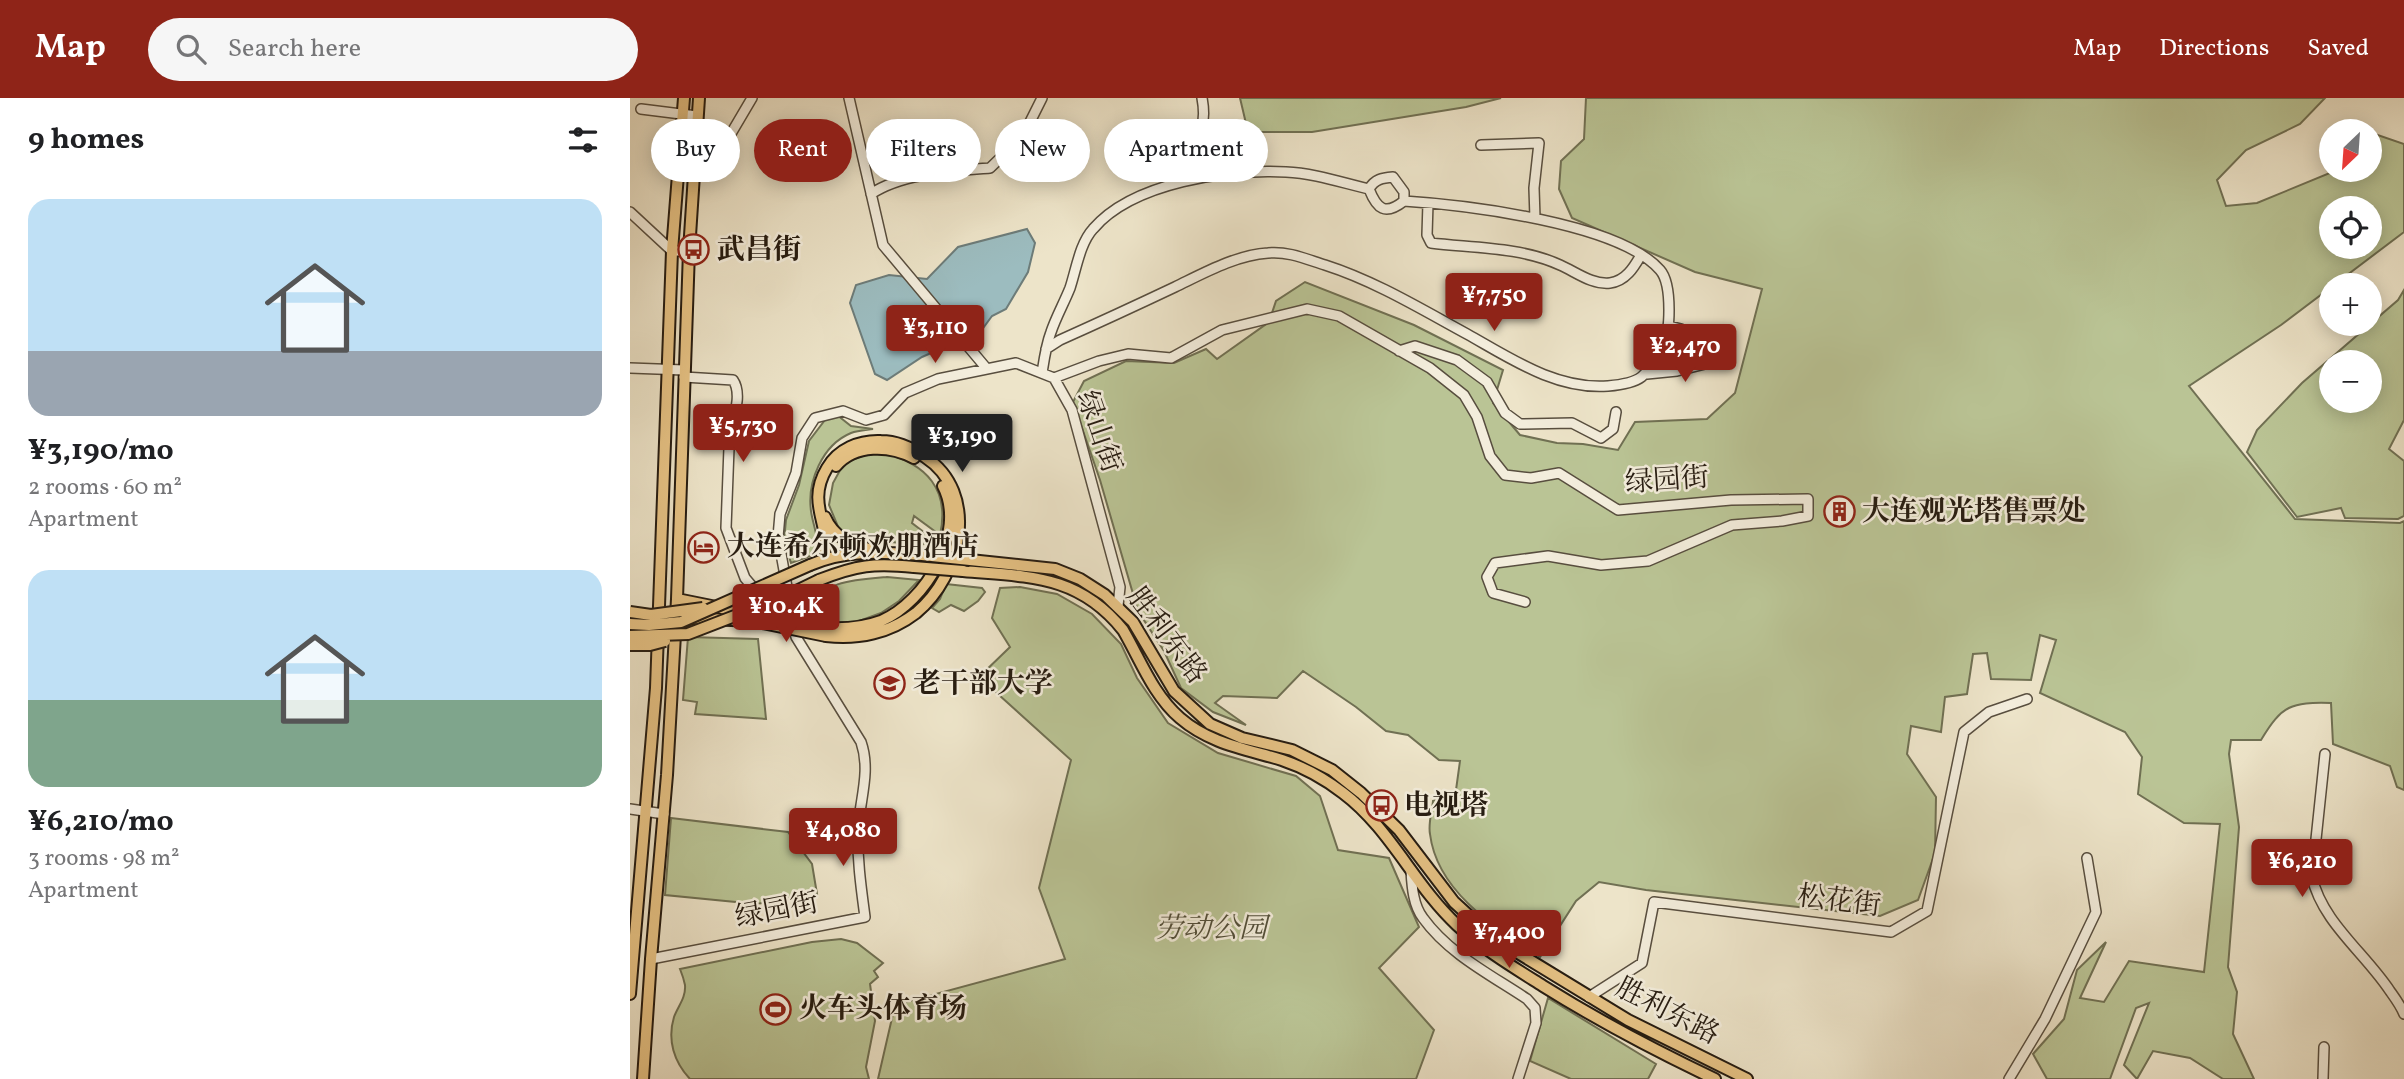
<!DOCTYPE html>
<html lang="en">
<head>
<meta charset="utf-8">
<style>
	body { margin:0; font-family:Vollkorn,"Noto Serif SC",serif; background:#f6f6f6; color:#202124; height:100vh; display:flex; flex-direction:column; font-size:26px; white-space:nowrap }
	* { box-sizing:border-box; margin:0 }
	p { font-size:23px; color:#757577 }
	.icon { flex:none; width:38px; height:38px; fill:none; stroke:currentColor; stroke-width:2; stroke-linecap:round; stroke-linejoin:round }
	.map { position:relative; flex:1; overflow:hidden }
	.drawer { display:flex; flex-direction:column; background:#fff; width:630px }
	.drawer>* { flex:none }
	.top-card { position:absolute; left:21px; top:21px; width:665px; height:63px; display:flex; gap:14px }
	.needle { width:46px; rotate:205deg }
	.buttons { position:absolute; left:1689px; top:21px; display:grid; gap:14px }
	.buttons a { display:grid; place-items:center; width:63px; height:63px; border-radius:50%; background:#fff; box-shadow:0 4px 18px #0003; font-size:35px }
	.price { position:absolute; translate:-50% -60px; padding:0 16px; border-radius:7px; background:#8f2418; color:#fff; font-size:23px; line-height:46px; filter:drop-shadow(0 2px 4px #0008) }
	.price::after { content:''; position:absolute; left:50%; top:42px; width:21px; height:16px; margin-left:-10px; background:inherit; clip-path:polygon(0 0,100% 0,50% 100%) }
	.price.on { background:#222; color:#fff }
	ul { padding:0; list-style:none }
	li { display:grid; align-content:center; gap:14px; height:371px; padding:0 28px }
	li span { display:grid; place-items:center; height:217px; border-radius:21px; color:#555 }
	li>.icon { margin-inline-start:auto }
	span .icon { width:126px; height:126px; fill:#fffc; stroke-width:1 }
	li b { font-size:30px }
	h2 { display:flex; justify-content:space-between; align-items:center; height:84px; padding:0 28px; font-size:30px }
	.pill { padding:0 24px; border-radius:32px; background:#fff; box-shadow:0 4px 18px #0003; font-size:24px; line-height:63px }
	.pill.on { background:#8f2418; color:#fff }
	header { display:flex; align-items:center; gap:42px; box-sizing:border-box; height:98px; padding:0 35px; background:#8f2418; color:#fff }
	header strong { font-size:33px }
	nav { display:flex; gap:38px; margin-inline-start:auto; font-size:24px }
	.search { width:490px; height:63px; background:#f6f6f6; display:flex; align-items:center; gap:18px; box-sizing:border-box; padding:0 24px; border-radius:38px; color:#757577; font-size:26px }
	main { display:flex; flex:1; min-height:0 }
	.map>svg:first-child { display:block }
	.green { fill:#bac495; stroke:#707053; stroke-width:2; fill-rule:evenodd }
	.water { fill:#9cbcbf; stroke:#6d7c79; stroke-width:2 }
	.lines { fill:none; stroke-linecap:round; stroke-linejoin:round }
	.minor-casing { stroke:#584e3f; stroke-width:12 }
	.major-casing { stroke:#261c11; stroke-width:14 }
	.minor { stroke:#f3eddc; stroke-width:9 }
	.major { stroke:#e6c284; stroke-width:10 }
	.major-bridge-casing { stroke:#261c11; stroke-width:14; stroke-linecap:butt }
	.major-bridge { stroke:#e6c284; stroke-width:10 }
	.labels { text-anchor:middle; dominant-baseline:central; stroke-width:5; stroke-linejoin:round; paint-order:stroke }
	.poi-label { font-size:28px; font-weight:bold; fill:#261c11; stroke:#f3eddc; text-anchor:start }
	.street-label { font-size:28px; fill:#261c11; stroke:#f3eddc }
	.park-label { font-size:28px; font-style:italic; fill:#524e39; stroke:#f3eddc }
</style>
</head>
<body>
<header>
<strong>Map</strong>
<div class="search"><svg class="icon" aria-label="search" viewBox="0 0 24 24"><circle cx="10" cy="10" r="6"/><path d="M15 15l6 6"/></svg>Search here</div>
<nav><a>Map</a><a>Directions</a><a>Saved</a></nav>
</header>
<main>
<section class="drawer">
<h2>9 homes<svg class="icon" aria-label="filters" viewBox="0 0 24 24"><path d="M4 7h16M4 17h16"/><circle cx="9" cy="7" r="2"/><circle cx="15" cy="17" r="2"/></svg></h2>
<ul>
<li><span style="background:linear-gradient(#bfe0f5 70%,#9aa5b1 0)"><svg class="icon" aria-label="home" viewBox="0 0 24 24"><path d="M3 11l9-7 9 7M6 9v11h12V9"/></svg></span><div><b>¥3,190/mo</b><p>2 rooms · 60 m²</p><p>Apartment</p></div></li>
<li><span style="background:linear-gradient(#bfe0f5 60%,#7fa58c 0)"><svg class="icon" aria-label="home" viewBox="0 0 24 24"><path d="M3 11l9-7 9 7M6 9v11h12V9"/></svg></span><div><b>¥6,210/mo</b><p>3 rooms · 98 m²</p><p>Apartment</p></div></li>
</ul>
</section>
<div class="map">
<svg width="1774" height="981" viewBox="0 0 1774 981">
	<rect width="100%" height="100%" fill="#ede4c9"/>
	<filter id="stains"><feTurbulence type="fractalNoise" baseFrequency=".00286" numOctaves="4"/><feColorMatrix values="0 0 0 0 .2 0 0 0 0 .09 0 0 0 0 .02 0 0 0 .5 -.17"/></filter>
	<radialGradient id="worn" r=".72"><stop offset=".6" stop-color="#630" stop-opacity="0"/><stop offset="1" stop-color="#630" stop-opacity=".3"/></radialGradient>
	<path class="green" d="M 610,0 L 871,0 L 836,9 L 682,34 L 618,34 Z
		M 956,0 L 1695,0 L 1670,26 L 1616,52 L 1587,82 L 1596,108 L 1627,105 L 1707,72 L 1740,72 L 1740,41 L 1742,35 L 1774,46 L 1774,134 L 1651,227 L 1559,288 L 1665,421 L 1770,425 L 1774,423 L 1774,692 L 1767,689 L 1760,668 L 1703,646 L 1701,605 C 1661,604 1652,607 1631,642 L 1601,642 L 1599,656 L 1609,729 L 1598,869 L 1607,894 L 1603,936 L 1624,981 L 1593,981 L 1560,960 L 1523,953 L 1507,981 L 1494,967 L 1519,905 L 1506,910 L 1480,981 L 1417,981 L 1403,956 L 1434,921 L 1447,872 L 1476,844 L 1450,900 L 1474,904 L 1499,863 L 1574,874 L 1590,726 L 1554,725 L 1508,696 L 1512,659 L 1495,634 L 1410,595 L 1426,542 L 1410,537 L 1401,582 L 1361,581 L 1357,555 L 1343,556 L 1337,596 L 1315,599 L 1311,634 L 1281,628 L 1277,656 L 1306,699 L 1305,755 L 1288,802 L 1250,818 L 1016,792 L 969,784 L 946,803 L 910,859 C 866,830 807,794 800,736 C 798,726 802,713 803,703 L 826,692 L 830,663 L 809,662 L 778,637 L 756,633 L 726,609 L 673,573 L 647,600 L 593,598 L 585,605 L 616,627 L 583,614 L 551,590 L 534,553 L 508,513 L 470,382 L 443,304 L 454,283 L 496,263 L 544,265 L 576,251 L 587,261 L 639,224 L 646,203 L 675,184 L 784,227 L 873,272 L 863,305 L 890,337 L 927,345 L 953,346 L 988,352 L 1005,324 L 1077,321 L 1105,295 L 1132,191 L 1065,174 L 942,120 L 929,91 L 931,63 L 954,41 ZM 1701,110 L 1740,110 L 1740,149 L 1701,149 Z
		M 1774,192 L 1774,322 L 1759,351 L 1774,363 L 1774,418 L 1768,421 L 1715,420 L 1711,410 L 1667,419 L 1617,354 L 1627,332 L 1672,285 L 1768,202 ZM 1701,264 L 1740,264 L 1740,303 L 1701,303 Z
		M 207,317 L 221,328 L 243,331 C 236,332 228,332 221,335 C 192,347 177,384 181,413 C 183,428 190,441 186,456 L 161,465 L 154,443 L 156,422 L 169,387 L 179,343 L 195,322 Z
		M 254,355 C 297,366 320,392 310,437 L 284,418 L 282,425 L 299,438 L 297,443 L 292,447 L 219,440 L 209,431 L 199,407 L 203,385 L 214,365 L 235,357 Z
		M 257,479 L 289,482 L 269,503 L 251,515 L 221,526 L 195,529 L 173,521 L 171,513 C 195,483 220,482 257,479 Z
		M 316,486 L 352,490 L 355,494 L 348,503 L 334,513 L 321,507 L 309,514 L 302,510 L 310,501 Z
		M 390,489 L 427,496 L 462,516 L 491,546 L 507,580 L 538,625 L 588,655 L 666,678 L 690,698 L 708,752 L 759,760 L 789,829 L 749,870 L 804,932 L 786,981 L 248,981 L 265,907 L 435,861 L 409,790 L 441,662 L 349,579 L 380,549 L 362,520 L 370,490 Z
		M 58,539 L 128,541 L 136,621 L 65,616 L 67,604 L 53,602 Z
		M 41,720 L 158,734 L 182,766 L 187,796 L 126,806 L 35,797 Z
		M 211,841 L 227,845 L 253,865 L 244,873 L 248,879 L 240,886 L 245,923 L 236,969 L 239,981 L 60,981 C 44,964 37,942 44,919 C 48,908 56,900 55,887 C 54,882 52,876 50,871 L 182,844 Z
		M 918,900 L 1026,966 L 1018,981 L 941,981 L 900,963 Z"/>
	<path class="water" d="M 397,131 L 405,145 L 398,174 L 376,211 L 362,218 L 351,233 L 292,259 L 257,282 L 245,276 L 220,205 L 226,187 L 259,177 L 297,181 L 328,149 Z"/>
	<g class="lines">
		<defs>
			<path id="minor" d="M 219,0 L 253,147 L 357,271
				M 11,11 L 67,18
				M 67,33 L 99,39 L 122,0
				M 851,47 L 909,45 L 904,90 L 905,120
				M 553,63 C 570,44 577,26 572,0
				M 241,96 C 272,75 323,73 360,70 L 393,38 L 412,0
				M 798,105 L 797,137 L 801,145 C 843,150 891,149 930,167 C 946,174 962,187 980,185 C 996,183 1004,169 1011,157
				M 0,114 L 42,153 L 59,153
				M 1039,228 L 1051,231 L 1059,238 L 1064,267
				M 416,251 L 430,242 C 468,225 507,207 545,189 C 574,175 606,157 638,155 C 658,153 676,161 695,167 C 745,183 791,211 837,236 C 880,260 926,292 978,288 C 1014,285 1016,278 1032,248 C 1038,236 1039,226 1039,212 C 1039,201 1038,181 1030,172 C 989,125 836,107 774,103 C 755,118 747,111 739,91 C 745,81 752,80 763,79 L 774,94 L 774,103
				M 769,253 L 785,248 L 827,262 L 857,284 L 875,315 L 890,326 L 942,325 L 971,340 L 983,331 L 986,314
				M 0,270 L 54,272
				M 412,275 C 414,262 416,247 421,234 C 426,219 434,205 440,190 C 446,172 450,145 463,131 C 503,84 598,71 656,74 C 684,75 713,85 739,91
				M 1017,276 L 1047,273 L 1087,263
				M 54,279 L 103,282 C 110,292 108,313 100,323 L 96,430 L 115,480 L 143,513 L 162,515
				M 424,280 L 469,263 L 498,256 L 541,260 L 592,232 L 677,211 L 709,218 L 800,270 L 834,297 L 847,319 L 860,358 L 875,377 L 901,380 L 929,375 L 988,412 L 1101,402 L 1178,401 L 1178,418 L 1152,423 L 1102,427 L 1018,463 L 971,467 L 918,458 L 865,465 L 857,479 L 863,495 L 895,504
				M 1695,656 L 1682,779 C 1692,824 1735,855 1760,893 C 1765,900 1771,908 1774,916
				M 0,711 L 34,716
				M 781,773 C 782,788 783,807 793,820 C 819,856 861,877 897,901 L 905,910 L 906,925 L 888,981
				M 21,861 L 235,819 C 231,789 227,761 228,731 C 230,701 241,673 231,644 L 166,539 L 148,439 L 150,416 L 166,375 L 172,340 L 185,320 L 213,313 L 236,322 L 254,317 L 275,295 L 308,281 L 386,265 L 424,280 L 442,312 L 490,489 L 488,508
				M 959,899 L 1012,865 L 1024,804 L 1261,834 L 1297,813 L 1334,634 L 1359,614 L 1397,601
				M 1379,981 L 1415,921 L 1466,814 L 1457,760
				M 1693,981 L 1694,949"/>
			<path id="major" d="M 206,368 C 225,346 259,347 284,360
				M 195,419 C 205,442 223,446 245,453
				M 193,462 C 205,431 174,408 197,370 C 208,351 229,342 251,343 C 267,343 282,350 295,359 C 350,395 332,477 286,515 C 260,535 228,542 196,538
				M 340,462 L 425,471 L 450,481 L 475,497 L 503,524 L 544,593 L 580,626 L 612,640 L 662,652 L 702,672 L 731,695 L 769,732 L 824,804 L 862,839 L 998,922 L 1117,981
				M 180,467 C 217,451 252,454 292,457
				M 333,473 C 398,479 448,476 493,532 C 510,561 523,597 550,620 C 580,646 616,651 652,662 C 673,669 695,681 713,695 C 760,730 784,787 827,827 C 853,851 883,869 913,888 C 969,923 1026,953 1085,981
				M 189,482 C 227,467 244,465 284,469
				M 47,501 L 126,517
				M 58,520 L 123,523
				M 197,530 C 216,531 232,530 251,523 C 296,504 337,434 313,388
				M 0,896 L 26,590 L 42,153 L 54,0
				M 13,981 L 21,861 L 37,677 L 47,501 L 59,153 L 69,0"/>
		</defs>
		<use href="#minor" class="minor-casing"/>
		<use href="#major" class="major-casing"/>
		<use href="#minor" class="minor"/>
		<use href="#major" class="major"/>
		<defs>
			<path id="major-bridge" d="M 292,457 L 340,462
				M 284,469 L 333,473
				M 0,514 L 21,517 L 73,510
				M 123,523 L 196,538
				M 169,525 L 197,530
				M 0,526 L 19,527 L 51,524 L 180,467
				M 0,538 L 58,536 L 154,499 L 189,482
				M 0,547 L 20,547 L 35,543"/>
		</defs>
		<use href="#major-bridge" class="major-bridge-casing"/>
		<use href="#major-bridge" class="major-bridge"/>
	</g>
	<defs>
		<symbol id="bus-ring" viewBox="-11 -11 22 22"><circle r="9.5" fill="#f3eddc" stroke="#8f2418" stroke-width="1.5"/><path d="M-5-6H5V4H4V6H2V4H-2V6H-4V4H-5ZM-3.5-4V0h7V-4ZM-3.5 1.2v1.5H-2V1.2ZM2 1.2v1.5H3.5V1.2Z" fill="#8f2418"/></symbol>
		<symbol id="building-ring" viewBox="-11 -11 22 22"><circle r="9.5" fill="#f3eddc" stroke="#8f2418" stroke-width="1.5"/><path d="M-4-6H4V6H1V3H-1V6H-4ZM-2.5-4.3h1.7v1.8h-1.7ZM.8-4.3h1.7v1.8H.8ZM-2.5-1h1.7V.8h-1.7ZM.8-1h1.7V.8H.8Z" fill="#8f2418"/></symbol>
		<symbol id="hotel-ring" viewBox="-11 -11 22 22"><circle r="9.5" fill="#f3eddc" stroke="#8f2418" stroke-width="1.5"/><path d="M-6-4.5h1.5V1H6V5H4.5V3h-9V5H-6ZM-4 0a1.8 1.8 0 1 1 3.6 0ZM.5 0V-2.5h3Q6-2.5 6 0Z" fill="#8f2418"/></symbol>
		<symbol id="university-ring" viewBox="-11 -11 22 22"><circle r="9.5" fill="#f3eddc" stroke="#8f2418" stroke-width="1.5"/><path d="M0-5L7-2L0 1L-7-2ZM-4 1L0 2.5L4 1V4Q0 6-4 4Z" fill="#8f2418"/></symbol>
		<symbol id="stadium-ring" viewBox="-11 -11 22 22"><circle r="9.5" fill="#f3eddc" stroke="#8f2418" stroke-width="1.5"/><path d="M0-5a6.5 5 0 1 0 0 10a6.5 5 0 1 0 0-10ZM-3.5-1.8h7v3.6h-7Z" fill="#8f2418"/></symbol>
	</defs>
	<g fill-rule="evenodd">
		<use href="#bus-ring" x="46" y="134" width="35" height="35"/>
		<use href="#building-ring" x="1192" y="396" width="35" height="35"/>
		<use href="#hotel-ring" x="56" y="432" width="35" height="35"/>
		<use href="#university-ring" x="242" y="568" width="35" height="35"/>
		<use href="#bus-ring" x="734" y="690" width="35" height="35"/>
		<use href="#stadium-ring" x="128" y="894" width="35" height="35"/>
	</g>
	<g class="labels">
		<g class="poi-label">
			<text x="87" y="152">武昌街</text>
			<text x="1232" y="414">大连观光塔售票处</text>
			<text x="97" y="449">大连希尔顿欢朋酒店</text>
			<text x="283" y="586">老干部大学</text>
			<text x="774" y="708">电视塔</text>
			<text x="169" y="911">火车头体育场</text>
		</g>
		<g class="street-label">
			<text transform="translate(468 334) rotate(71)">绿山街</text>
			<text transform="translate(1037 383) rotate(-4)">绿园街</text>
			<text transform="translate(536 538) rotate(53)">胜利东路</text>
			<text transform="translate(1209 804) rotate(7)">松花街</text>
			<text transform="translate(147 813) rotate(-11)">绿园街</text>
			<text transform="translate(1037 914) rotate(27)">胜利东路</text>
		</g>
		<g class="park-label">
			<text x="581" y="831">劳动公园</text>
		</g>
	</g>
	<rect width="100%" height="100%" filter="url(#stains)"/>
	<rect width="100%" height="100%" fill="url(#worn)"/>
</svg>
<div class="buttons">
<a><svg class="needle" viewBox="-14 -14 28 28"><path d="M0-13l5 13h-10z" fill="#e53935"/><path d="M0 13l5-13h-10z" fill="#757577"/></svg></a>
<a><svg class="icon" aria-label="locate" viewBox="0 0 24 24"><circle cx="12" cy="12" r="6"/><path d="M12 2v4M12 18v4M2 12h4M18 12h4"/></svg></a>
<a>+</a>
<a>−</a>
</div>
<b class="price" style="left:864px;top:235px">¥7,750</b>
<b class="price" style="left:305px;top:267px">¥3,110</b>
<b class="price" style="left:1055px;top:286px">¥2,470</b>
<b class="price" style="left:113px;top:366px">¥5,730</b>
<b class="price on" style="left:332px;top:376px">¥3,190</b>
<b class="price" style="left:156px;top:546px">¥10.4K</b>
<b class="price" style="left:213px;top:770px">¥4,080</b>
<b class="price" style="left:1672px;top:801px">¥6,210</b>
<b class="price" style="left:879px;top:872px">¥7,400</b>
<div class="top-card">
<a class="pill">Buy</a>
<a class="pill on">Rent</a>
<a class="pill">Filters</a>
<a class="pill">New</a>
<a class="pill">Apartment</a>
</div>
</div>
</main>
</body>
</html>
